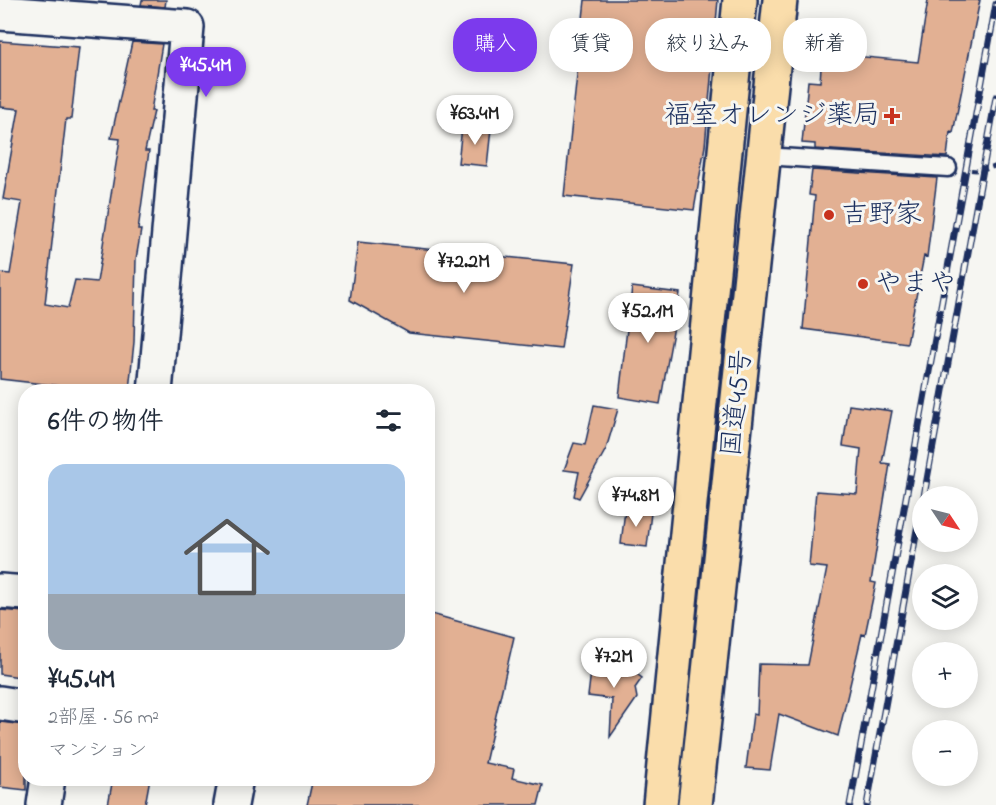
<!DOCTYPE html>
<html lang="ja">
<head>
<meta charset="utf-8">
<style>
	body { margin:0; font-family:"Indie Flower","Klee One",sans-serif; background:#f2f2f3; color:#1f2937; height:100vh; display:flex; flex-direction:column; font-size:22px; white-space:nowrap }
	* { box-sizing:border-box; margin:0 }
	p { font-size:20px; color:#747a83 }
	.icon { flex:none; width:33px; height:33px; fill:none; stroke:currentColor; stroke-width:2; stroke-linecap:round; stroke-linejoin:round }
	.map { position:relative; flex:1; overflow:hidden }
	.details { position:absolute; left:18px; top:384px; width:417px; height:402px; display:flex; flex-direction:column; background:#fff; border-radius:24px; box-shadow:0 3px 15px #0003 }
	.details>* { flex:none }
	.banner { position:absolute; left:453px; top:18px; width:453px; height:54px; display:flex; gap:12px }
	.needle { width:39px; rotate:125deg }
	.fabs { position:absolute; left:912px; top:486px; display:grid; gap:12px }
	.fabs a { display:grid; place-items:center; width:66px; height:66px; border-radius:50%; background:#fff; box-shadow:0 3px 15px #0003; font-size:30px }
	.price { position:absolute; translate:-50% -51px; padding:0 14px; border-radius:21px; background:#fff; color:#222; font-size:20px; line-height:39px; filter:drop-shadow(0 2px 3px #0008) }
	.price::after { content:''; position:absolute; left:50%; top:36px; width:18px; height:14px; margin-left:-9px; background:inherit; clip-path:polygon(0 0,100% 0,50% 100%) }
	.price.active { background:#7c3aed; color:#fff }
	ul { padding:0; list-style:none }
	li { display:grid; align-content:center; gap:12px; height:318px; padding:0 30px }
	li+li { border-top:2px solid #e0e1e3 }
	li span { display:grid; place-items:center; height:186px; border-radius:18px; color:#555 }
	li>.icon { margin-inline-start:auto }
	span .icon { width:108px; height:108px; fill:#fffc; stroke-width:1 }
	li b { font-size:26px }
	h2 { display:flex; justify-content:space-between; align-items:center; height:72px; padding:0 30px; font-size:26px }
	.tag { padding:0 21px; border-radius:24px; background:#fff; box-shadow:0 3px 15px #0003; font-size:21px; line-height:54px }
	.tag.active { background:#7c3aed; color:#fff }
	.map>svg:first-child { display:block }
	.building { fill:#e2b093; stroke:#1b2f5e; stroke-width:1.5 }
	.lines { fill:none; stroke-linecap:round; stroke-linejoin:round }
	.lane-casing { stroke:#1b2f5e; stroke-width:21 }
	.street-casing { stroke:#1b2f5e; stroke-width:38 }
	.highway-casing { stroke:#1b2f5e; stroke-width:38 }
	.path { stroke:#1b2f5e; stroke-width:4; stroke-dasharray:6 4.5; stroke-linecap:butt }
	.lane { stroke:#f6f6f2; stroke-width:16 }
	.street { stroke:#f6f6f2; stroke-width:33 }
	.highway { stroke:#faddab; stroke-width:33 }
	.rail-casing { stroke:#1b2f5e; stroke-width:7 }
	.rail { stroke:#f6f6f2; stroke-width:4.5; stroke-dasharray:14; stroke-linecap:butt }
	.poi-dot { fill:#c8321e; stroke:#f6f6f2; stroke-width:2 }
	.labels { text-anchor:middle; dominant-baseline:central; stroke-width:6; stroke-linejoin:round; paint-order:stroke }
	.poi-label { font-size:27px; fill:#1b2f5e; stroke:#f6f6f2; text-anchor:start }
	.street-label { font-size:27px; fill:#1b2f5e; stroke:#f6f6f2 }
</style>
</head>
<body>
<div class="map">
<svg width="996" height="805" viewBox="0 0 996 805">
	<rect width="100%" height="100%" fill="#f6f6f2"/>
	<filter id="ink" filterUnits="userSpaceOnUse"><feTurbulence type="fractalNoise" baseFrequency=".0167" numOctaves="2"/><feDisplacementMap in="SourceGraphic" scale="12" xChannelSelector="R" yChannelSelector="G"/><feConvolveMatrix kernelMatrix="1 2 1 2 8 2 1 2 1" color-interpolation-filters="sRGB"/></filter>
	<g filter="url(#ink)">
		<path class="building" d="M 142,0 L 166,0 L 165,7 L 141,5 Z
			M 585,0 L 718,0 L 705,146 L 694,210 L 564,196 Z
			M 928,0 L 980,0 L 953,133 L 950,132 L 947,157 L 815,149 L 815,144 L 802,143 L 808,81 L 820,82 L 822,53 L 918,62 Z
			M 0,41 L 79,47 L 71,119 L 66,119 L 45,304 L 68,308 L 75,280 L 97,282 L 120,139 L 111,138 L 132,42 L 162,44 L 151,111 L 154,111 L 145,151 L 149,151 L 138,230 L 141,230 L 136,259 L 134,342 L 129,390 L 70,387 L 0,379 L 0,273 L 10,274 L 22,202 L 3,199 L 19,109 L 0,107 Z
			M 462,127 L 491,129 L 487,166 L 458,163 Z
			M 812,170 L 937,178 L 927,257 L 924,256 L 907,343 L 803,329 L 815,196 L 809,195 Z
			M 358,242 L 574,264 L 561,349 L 409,333 L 350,300 Z
			M 632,287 L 680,293 L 660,404 L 619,397 Z
			M 594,405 L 618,409 L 606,449 L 579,498 L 574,496 L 579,472 L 564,470 L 574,443 L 585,445 Z
			M 849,405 L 892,411 L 882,463 L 890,464 L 871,582 L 876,583 L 865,635 L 862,634 L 838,736 L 779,714 L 770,770 L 746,768 L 753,714 L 757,715 L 759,664 L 808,665 L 827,568 L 809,566 L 816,491 L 857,494 L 861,449 L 843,446 Z
			M 625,510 L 651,513 L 647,547 L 621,544 Z
			M 0,610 L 26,612 L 26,678 L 0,674 Z
			M 428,613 L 514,637 L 485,763 L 514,769 L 512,778 L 543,785 L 538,805 L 307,805 L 313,778 L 428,778 Z
			M 592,663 L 627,667 L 642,678 L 635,688 L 637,698 L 610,737 L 612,699 L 588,696 Z
			M 0,722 L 26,725 L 26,790 L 0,787 Z
			M 113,778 L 150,778 L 145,805 L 108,805 Z"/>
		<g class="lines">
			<defs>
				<path id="lane" d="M 765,156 L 948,168"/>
				<path id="street" d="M 0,13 L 187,27 L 155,392
					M 0,591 L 26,593
					M 0,703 L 26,707
					M 44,805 L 48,778
					M 231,805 L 236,778"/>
				<path id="highway" d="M 660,805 L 740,0
					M 695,805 L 780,0"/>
			</defs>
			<use href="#lane" class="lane-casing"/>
			<use href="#street" class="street-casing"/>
			<use href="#highway" class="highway-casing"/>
			<path class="path" d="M 971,170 L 982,171 L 996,166"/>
			<use href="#lane" class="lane"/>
			<use href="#street" class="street"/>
			<use href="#highway" class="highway"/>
			<defs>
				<path id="rail" d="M 924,496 L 996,97
					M 850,805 L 996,4
					M 867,805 L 922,502"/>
			</defs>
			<use href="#rail" class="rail-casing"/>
			<use href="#rail" class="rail"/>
		</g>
	</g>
	<g class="poi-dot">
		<path d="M889 107h6v6h6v6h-6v6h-6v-6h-6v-6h6z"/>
		<circle cx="829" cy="215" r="6"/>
		<circle cx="863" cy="284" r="6"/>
	</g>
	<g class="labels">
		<g class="poi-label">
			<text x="880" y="116" text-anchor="end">福室オレンジ薬局</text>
			<text x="841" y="215">吉野家</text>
			<text x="875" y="284">やまや</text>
		</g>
		<g class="street-label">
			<text transform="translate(738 403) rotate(-84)">国道45号</text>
		</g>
	</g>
</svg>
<div class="fabs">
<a><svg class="needle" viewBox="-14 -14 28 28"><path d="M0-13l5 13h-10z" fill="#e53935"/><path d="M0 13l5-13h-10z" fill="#747a83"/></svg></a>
<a><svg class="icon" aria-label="layers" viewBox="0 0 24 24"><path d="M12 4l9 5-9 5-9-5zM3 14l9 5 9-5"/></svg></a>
<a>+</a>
<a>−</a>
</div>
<b class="price active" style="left:206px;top:98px">¥45.4M</b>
<b class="price" style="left:475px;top:146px">¥63.4M</b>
<b class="price" style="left:464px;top:294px">¥72.2M</b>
<b class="price" style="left:648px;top:344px">¥52.1M</b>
<b class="price" style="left:636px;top:528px">¥74.8M</b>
<b class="price" style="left:614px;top:689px">¥72M</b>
<div class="banner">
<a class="tag active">購入</a>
<a class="tag">賃貸</a>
<a class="tag">絞り込み</a>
<a class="tag">新着</a>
</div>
<section class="details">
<h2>6件の物件<svg class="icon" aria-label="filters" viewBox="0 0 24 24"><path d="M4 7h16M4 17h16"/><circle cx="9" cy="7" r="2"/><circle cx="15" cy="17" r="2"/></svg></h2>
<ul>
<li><span style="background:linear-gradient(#a9c7e8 70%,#9aa5b1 0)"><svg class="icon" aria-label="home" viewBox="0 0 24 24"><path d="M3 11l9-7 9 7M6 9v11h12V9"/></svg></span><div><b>¥45.4M</b><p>2部屋 · 56 m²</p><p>マンション</p></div></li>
</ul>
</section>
</div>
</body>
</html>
